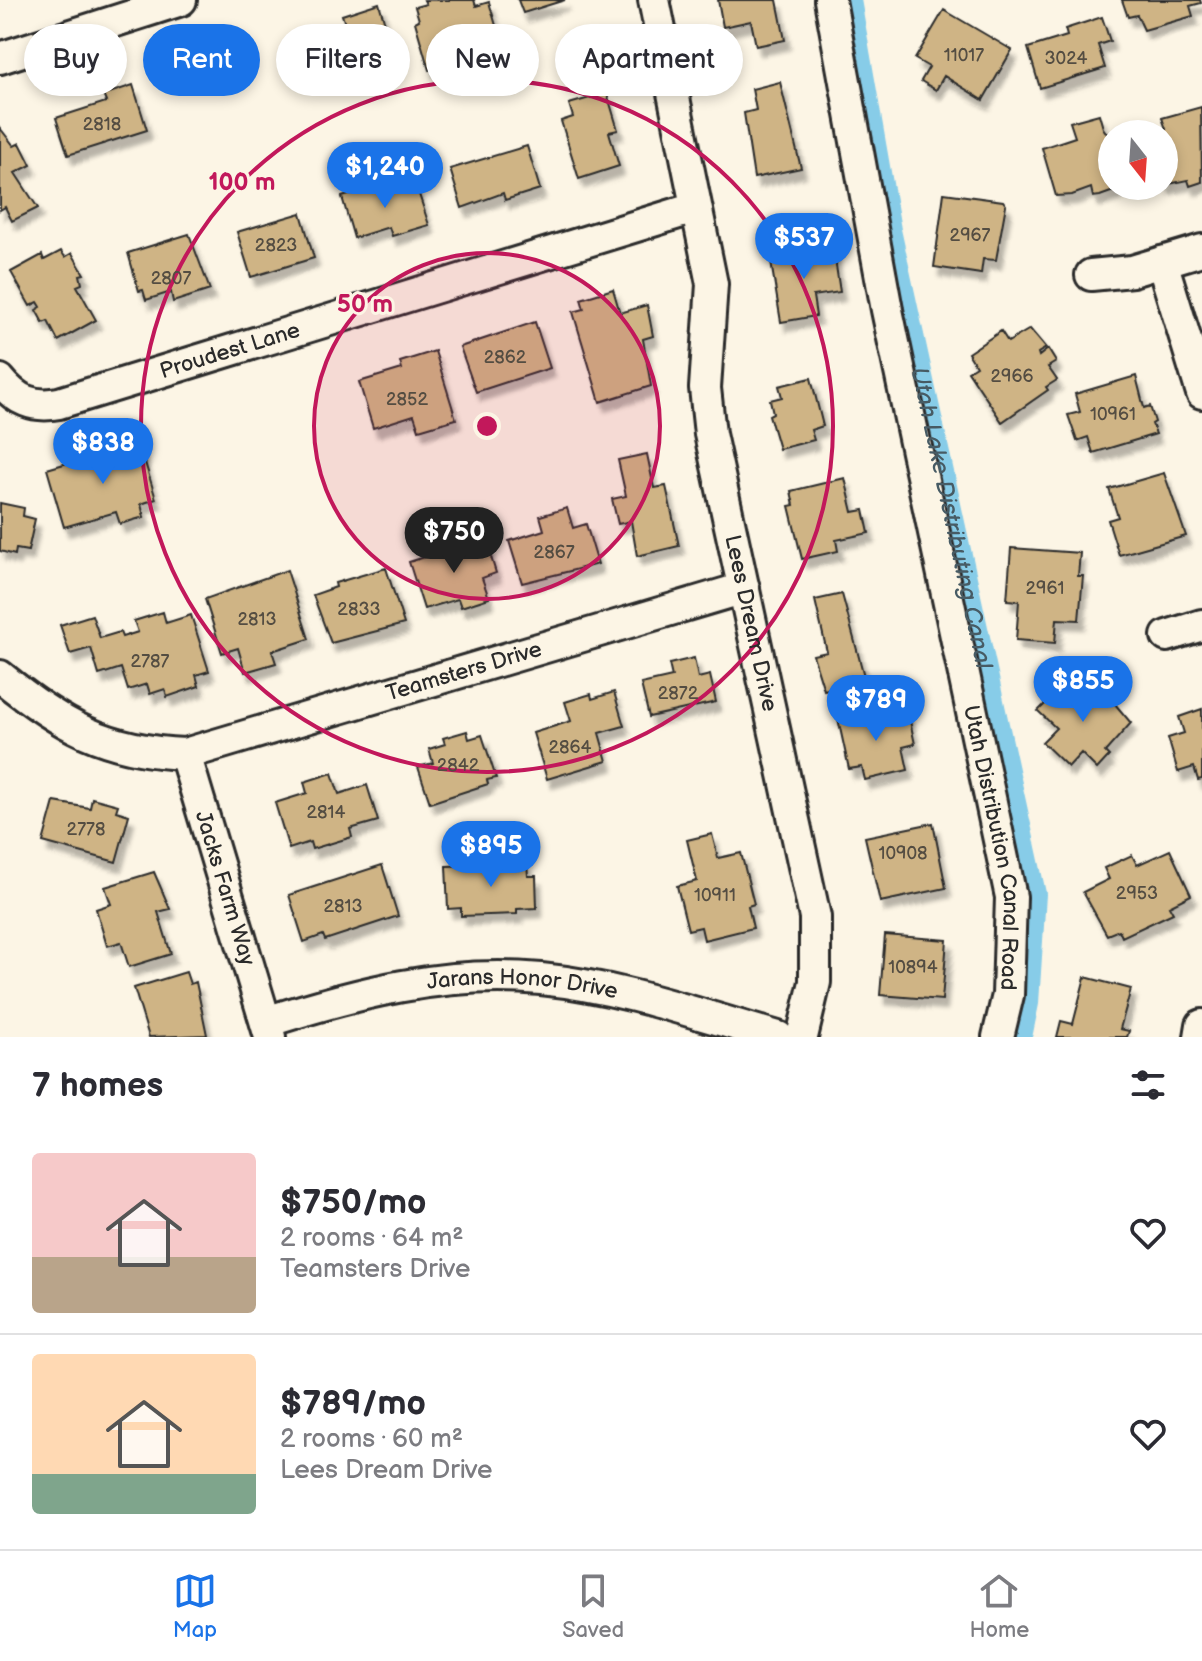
<!DOCTYPE html>
<html lang="en">
<head>
<meta charset="utf-8">
<style>
	body { margin:0; font-family:"Balsamiq Sans",sans-serif; background:#f7f7f7; color:#2b2b33; height:100vh; display:flex; flex-direction:column; font-size:30px; white-space:nowrap }
	* { box-sizing:border-box; margin:0 }
	p { font-size:26px; color:#7c7c81 }
	.icon { flex:none; width:44px; height:44px; fill:none; stroke:currentColor; stroke-width:2; stroke-linecap:round; stroke-linejoin:round }
	.map { position:relative; height:1037px; overflow:hidden }
	.side { display:flex; flex-direction:column; background:#fff; flex:1 }
	.side>* { flex:none }
	.top-card { position:absolute; left:24px; top:24px; width:800px; height:72px; display:flex; gap:16px }
	.needle { width:52px; rotate:163deg }
	.controls { position:absolute; left:1098px; top:120px; display:grid; gap:16px }
	.controls a { display:grid; place-items:center; width:80px; height:80px; border-radius:50%; background:#fff; box-shadow:0 4px 12px #0003; font-size:40px }
	.price { position:absolute; translate:-50% -68px; padding:0 18px; border-radius:28px; background:#1a73e8; color:#fff; font-size:26px; line-height:52px; filter:drop-shadow(0 2px 4px #0008) }
	.price::after { content:''; position:absolute; left:50%; top:48px; width:24px; height:18px; margin-left:-12px; background:inherit; clip-path:polygon(0 0,100% 0,50% 100%) }
	.price.active { background:#222; color:#fff }
	ul { padding:0; list-style:none }
	li { display:flex; align-items:center; gap:24px; height:200px; padding:0 32px }
	li+li { border-top:2px solid #e1e1e2 }
	li span { display:grid; place-items:center; flex:none; width:224px; height:160px; border-radius:8px; color:#555 }
	li>.icon { margin-inline-start:auto }
	span .icon { width:96px; height:96px; fill:#fffc; stroke-width:1 }
	li b { font-size:34px }
	h2 { display:flex; justify-content:space-between; align-items:center; height:96px; padding:0 32px; font-size:34px }
	.pill { padding:0 28px; border-radius:36px; background:#fff; box-shadow:0 4px 12px #0003; font-size:28px; line-height:72px }
	.pill.active { background:#1a73e8; color:#fff }
	.tab-bar { display:flex; justify-content:space-around; align-items:center; height:112px; border-top:2px solid #e1e1e2; background:#fff; font-size:22px; color:#7c7c81 }
	.tab-bar a { display:grid; justify-items:center; gap:4px }
	.tab-bar .active { color:#1a73e8 }
	.map>svg:first-child { display:block }
	.lines { fill:none; stroke-linecap:round; stroke-linejoin:round }
	.canal { stroke:#87cce8; stroke-width:24 }
	.building { fill:#cfb485; stroke:#2b2b2b; stroke-width:2; filter:url(#shadow) }
	.minor-casing { stroke:#2b2b2b; stroke-width:36 }
	.minor { stroke:#fcf5e5; stroke-width:30 }
	.ring { fill:none; stroke:#c2185b; stroke-width:4 }
	.labels { text-anchor:middle; dominant-baseline:central; stroke-width:6; stroke-linejoin:round; paint-order:stroke }
	.number-label { font-size:18px; fill:#544d42 }
	.street-label { font-size:22px; fill:#2b2b2b; stroke:#fcf5e5 }
	.water-label { font-size:24px; font-style:italic; fill:#475b64; stroke:#fcf5e5 }
	.centre { fill:#c2185b; stroke:#fcf5e5; stroke-width:4 }
	.ring-label { font-size:24px; text-anchor:middle; font-weight:bold; fill:#c2185b; stroke:#fcf5e5; stroke-width:6; stroke-linejoin:round; paint-order:stroke }
</style>
</head>
<body>
<div class="map">
<svg width="1202" height="1037" viewBox="0 0 1202 1037">
	<defs>
		<filter id="shadow"><feDropShadow dx="5" dy="9" stdDeviation="2" flood-color="#0004"/></filter>
	</defs>
	<rect width="100%" height="100%" fill="#fcf5e5"/>
	<filter id="ink" filterUnits="userSpaceOnUse"><feTurbulence type="fractalNoise" baseFrequency=".0125" numOctaves="2"/><feDisplacementMap in="SourceGraphic" scale="16" xChannelSelector="R" yChannelSelector="G"/><feConvolveMatrix kernelMatrix="1 2 1 2 8 2 1 2 1" color-interpolation-filters="sRGB"/></filter>
	<g filter="url(#ink)">
		<g class="lines">
			<path class="canal" id="s1" d="M 849,0 L 889,230 L 1034,894 L 1027,1003 L 1020,1037"/>
		</g>
		<path class="building" d="M 424,0 L 474,0 L 476,6 L 489,2 L 500,39 L 454,54 L 456,62 L 429,70 L 415,22 L 419,20 L 415,7 L 426,4 Z
			M 518,0 L 565,0 L 523,13 Z
			M 718,0 L 777,0 L 785,40 L 756,46 L 751,21 L 723,27 Z
			M 1122,0 L 1200,0 L 1201,3 L 1190,6 L 1193,16 L 1144,30 L 1137,15 L 1128,17 Z
			M 379,3 L 390,41 L 378,45 L 382,58 L 323,76 L 310,34 L 345,24 L 342,15 Z
			M 944,10 L 1012,50 L 983,100 L 944,76 L 936,90 L 921,81 L 929,67 L 915,59 Z
			M 1102,17 L 1110,41 L 1098,45 L 1105,68 L 1040,88 L 1028,48 L 1067,36 L 1065,29 Z
			M 780,82 L 801,168 L 754,178 L 744,113 L 756,110 L 752,89 Z
			M 133,85 L 147,130 L 68,155 L 56,118 L 106,102 L 103,95 Z
			M 607,93 L 618,130 L 609,132 L 619,166 L 579,179 L 561,121 L 573,117 L 569,104 Z
			M 1201,107 L 1202,182 L 1190,186 L 1188,180 L 1164,185 L 1164,134 L 1150,134 L 1166,129 L 1162,118 Z
			M 1099,114 L 1103,128 L 1108,135 L 1112,134 L 1112,186 L 1122,188 L 1100,196 L 1093,197 L 1091,188 L 1072,195 L 1056,196 L 1042,148 L 1075,137 L 1070,122 Z
			M 0,128 L 14,146 L 20,143 L 31,165 L 15,173 L 38,208 L 12,221 L 5,207 L 0,210 Z
			M 527,146 L 540,189 L 505,200 L 503,193 L 462,208 L 450,169 Z
			M 401,179 L 405,191 L 417,188 L 429,225 L 392,236 L 389,227 L 354,238 L 342,197 Z
			M 944,193 L 1003,201 L 1006,205 L 996,260 L 983,259 L 981,274 L 934,267 Z
			M 301,213 L 314,258 L 251,277 L 237,232 Z
			M 189,234 L 210,290 L 173,302 L 171,292 L 146,300 L 143,290 L 139,291 L 128,253 Z
			M 833,246 L 840,292 L 813,296 L 816,316 L 781,322 L 770,256 Z
			M 61,251 L 65,257 L 72,253 L 84,274 L 80,275 L 82,284 L 77,286 L 96,320 L 58,341 L 48,321 L 43,323 L 36,310 L 41,307 L 38,302 L 30,306 L 11,272 L 42,255 L 44,260 Z
			M 613,289 L 620,313 L 647,305 L 653,336 L 643,339 L 651,386 L 600,402 L 573,312 L 584,309 L 581,299 Z
			M 535,322 L 550,368 L 476,392 L 460,347 Z
			M 1030,329 L 1046,348 L 1038,353 L 1039,356 L 1048,349 L 1056,362 L 1048,367 L 1057,380 L 1046,387 L 1048,390 L 1002,422 L 968,371 L 976,366 L 968,353 L 1001,331 L 1008,342 Z
			M 435,351 L 456,419 L 419,430 L 414,415 L 373,428 L 359,382 L 402,369 L 400,362 Z
			M 1136,376 L 1144,408 L 1150,406 L 1155,422 L 1152,424 L 1156,434 L 1093,453 L 1088,437 L 1077,441 L 1068,415 L 1080,412 L 1075,394 Z
			M 811,378 L 823,426 L 811,430 L 814,440 L 779,449 L 769,415 L 773,413 L 770,400 L 782,397 L 779,386 Z
			M 139,442 L 156,499 L 141,504 L 144,517 L 120,524 L 116,512 L 64,527 L 47,469 Z
			M 647,454 L 654,488 L 666,486 L 679,546 L 637,556 L 631,521 L 618,524 L 612,499 L 626,496 L 618,460 Z
			M 1164,473 L 1186,536 L 1119,555 L 1108,520 L 1118,517 L 1109,489 Z
			M 845,478 L 853,512 L 864,510 L 869,533 L 836,540 L 838,551 L 802,559 L 789,506 L 794,505 L 791,491 Z
			M 0,503 L 24,508 L 23,516 L 35,519 L 28,551 L 16,549 L 15,555 L 0,551 Z
			M 567,508 L 573,528 L 586,524 L 598,564 L 522,583 L 509,541 L 544,530 L 540,516 Z
			M 485,538 L 496,573 L 482,578 L 489,598 L 461,607 L 458,599 L 424,609 L 409,562 Z
			M 1011,548 L 1080,553 L 1078,576 L 1083,576 L 1079,620 L 1057,619 L 1055,643 L 1016,640 L 1019,601 L 1007,600 Z
			M 386,568 L 404,624 L 331,643 L 313,595 L 336,587 L 335,583 Z
			M 287,570 L 309,639 L 272,651 L 276,663 L 245,672 L 238,648 L 222,653 L 205,599 Z
			M 842,594 L 865,680 L 824,690 L 813,655 L 827,652 L 815,600 Z
			M 163,612 L 166,623 L 191,615 L 209,671 L 196,675 L 199,686 L 167,697 L 165,689 L 150,694 L 147,684 L 128,690 L 121,668 L 99,675 L 91,648 L 70,654 L 60,625 L 92,615 L 100,638 L 120,632 L 122,637 L 138,632 L 134,621 Z
			M 694,658 L 698,678 L 710,675 L 716,702 L 649,717 L 641,684 L 672,677 L 669,664 Z
			M 1094,679 L 1131,723 L 1105,752 L 1109,756 L 1097,769 L 1081,753 L 1068,767 L 1042,742 L 1056,728 L 1038,711 L 1063,686 L 1075,698 Z
			M 614,692 L 624,726 L 599,733 L 607,761 L 547,779 L 533,733 L 571,721 L 565,702 L 591,694 L 592,699 Z
			M 862,708 L 865,722 L 908,712 L 915,744 L 903,747 L 908,770 L 865,780 L 862,767 L 849,769 L 837,714 Z
			M 1202,709 L 1202,779 L 1198,780 L 1194,767 L 1178,772 L 1168,738 L 1184,733 L 1179,717 Z
			M 467,731 L 469,739 L 482,735 L 496,778 L 487,780 L 488,784 L 430,803 L 418,767 L 433,763 L 429,749 L 445,744 L 443,738 Z
			M 332,773 L 339,794 L 367,785 L 378,821 L 350,829 L 352,837 L 312,849 L 310,842 L 289,849 L 275,803 L 307,793 L 304,782 Z
			M 92,798 L 118,805 L 116,811 L 129,815 L 116,862 L 43,842 L 54,802 L 90,808 Z
			M 933,823 L 946,888 L 880,902 L 865,837 Z
			M 712,834 L 718,858 L 741,853 L 754,904 L 748,906 L 753,928 L 704,940 L 701,927 L 688,930 L 677,886 L 697,881 L 687,840 Z
			M 1170,850 L 1191,895 L 1169,906 L 1173,913 L 1122,937 L 1119,930 L 1107,935 L 1083,892 L 1109,879 L 1104,868 L 1132,855 L 1137,865 Z
			M 527,863 L 528,876 L 536,876 L 537,908 L 517,909 L 517,914 L 461,916 L 461,908 L 448,909 L 446,866 Z
			M 382,865 L 398,916 L 325,940 L 323,935 L 304,942 L 289,895 Z
			M 154,872 L 170,909 L 158,912 L 171,954 L 129,967 L 121,942 L 107,946 L 96,909 L 111,904 L 105,887 Z
			M 885,935 L 947,940 L 942,1000 L 880,995 Z
			M 186,972 L 190,984 L 196,982 L 207,1035 L 149,1037 L 134,988 Z
			M 1085,977 L 1131,989 L 1120,1029 L 1129,1031 L 1127,1037 L 1057,1037 L 1061,1021 L 1073,1024 Z"/>
		<g class="lines">
			<defs>
				<g id="minor">
					<path id="s2" d="M 654,0 L 712,284 L 705,388 L 710,434 L 815,917 L 815,982 L 802,1037"/>
					<path id="s3" d="M 830,0 L 887,310 L 1011,897 L 1008,995 L 998,1037"/>
					<path d="M 0,58 L 181,0"/>
					<path d="M 1162,262 L 1202,393"/>
					<path d="M 1091,275 L 1132,271 L 1202,250"/>
					<path id="s4" d="M 0,380 C 16,400 33,408 59,403 L 695,208"/>
					<path d="M 1167,636 L 1202,625"/>
					<path id="s5" d="M 0,676 C 60,725 106,751 185,754 L 744,588"/>
					<path id="s6" d="M 185,754 L 270,1037"/>
					<path id="s7" d="M 266,1022 C 356,993 445,970 541,979 C 622,987 700,1015 778,1037"/>
					<path d="M 1200,1037 L 1202,1025"/>
				</g>
			</defs>
			<use href="#minor" class="minor-casing"/>
			<use href="#minor" class="minor"/>
		</g>
	</g>
	<circle cx="487" cy="426" r="173" fill="#c2185b" fill-opacity=".12"/>
	<g class="ring">
		<circle cx="487" cy="426" r="173"/>
		<circle cx="487" cy="426" r="346"/>
	</g>
	<g class="labels">
		<g class="number-label">
			<text x="964" y="55">11017</text>
			<text x="1066" y="58">3024</text>
			<text x="102" y="124">2818</text>
			<text x="970" y="235">2967</text>
			<text x="276" y="245">2823</text>
			<text x="171" y="278">2807</text>
			<text x="505" y="357">2862</text>
			<text x="1012" y="376">2966</text>
			<text x="407" y="399">2852</text>
			<text x="1113" y="414">10961</text>
			<text x="554" y="552">2867</text>
			<text x="1045" y="588">2961</text>
			<text x="359" y="609">2833</text>
			<text x="257" y="619">2813</text>
			<text x="150" y="661">2787</text>
			<text x="678" y="693">2872</text>
			<text x="570" y="747">2864</text>
			<text x="458" y="765">2842</text>
			<text x="326" y="812">2814</text>
			<text x="86" y="829">2778</text>
			<text x="903" y="853">10908</text>
			<text x="1137" y="893">2953</text>
			<text x="715" y="895">10911</text>
			<text x="343" y="906">2813</text>
			<text x="913" y="967">10894</text>
		</g>
		<g class="street-label">
			<text stroke="none"><textPath href="#s4" startOffset="246">Proudest Lane</textPath></text>
			<text stroke="none"><textPath href="#s2" startOffset="634">Lees Dream Drive</textPath></text>
			<text stroke="none"><textPath href="#s5" startOffset="496">Teamsters Drive</textPath></text>
			<text stroke="none"><textPath href="#s3" startOffset="864">Utah Distribution Canal Road</textPath></text>
			<text stroke="none"><textPath href="#s6" startOffset="140">Jacks Farm Way</textPath></text>
			<text stroke="none"><textPath href="#s7" startOffset="262">Jarans Honor Drive</textPath></text>
		</g>
		<g class="water-label">
			<text stroke="none"><textPath href="#s1" startOffset="528">Utah Lake Distributing Canal</textPath></text>
		</g>
	</g>
	<circle cx="487" cy="426" r="12" class="centre"/>
	<g class="ring-label">
		<text x="242" y="190">100 m</text>
		<text x="365" y="312">50 m</text>
	</g>
</svg>
<div class="controls">
<a><svg class="needle" viewBox="-14 -14 28 28"><path d="M0-13l5 13h-10z" fill="#e53935"/><path d="M0 13l5-13h-10z" fill="#7c7c81"/></svg></a>
</div>
<b class="price" style="left:385px;top:210px">$1,240</b>
<b class="price" style="left:804px;top:281px">$537</b>
<b class="price" style="left:103px;top:486px">$838</b>
<b class="price active" style="left:454px;top:575px">$750</b>
<b class="price" style="left:1083px;top:724px">$855</b>
<b class="price" style="left:876px;top:743px">$789</b>
<b class="price" style="left:491px;top:889px">$895</b>
<div class="top-card">
<a class="pill">Buy</a>
<a class="pill active">Rent</a>
<a class="pill">Filters</a>
<a class="pill">New</a>
<a class="pill">Apartment</a>
</div>
</div>
<section class="side">
<h2>7 homes<svg class="icon" aria-label="filters" viewBox="0 0 24 24"><path d="M4 7h16M4 17h16"/><circle cx="9" cy="7" r="2"/><circle cx="15" cy="17" r="2"/></svg></h2>
<ul>
<li><span style="background:linear-gradient(#f6c9c9 65%,#b9a48a 0)"><svg class="icon" aria-label="home" viewBox="0 0 24 24"><path d="M3 11l9-7 9 7M6 9v11h12V9"/></svg></span><div><b>$750/mo</b><p>2 rooms · 64 m²</p><p>Teamsters Drive</p></div><svg class="icon" aria-label="heart" viewBox="0 0 24 24"><path d="M12 20l-8-8c-3-5 5-10 8-4 3-6 11-1 8 4z"/></svg></li>
<li><span style="background:linear-gradient(#ffd9b3 75%,#7fa58c 0)"><svg class="icon" aria-label="home" viewBox="0 0 24 24"><path d="M3 11l9-7 9 7M6 9v11h12V9"/></svg></span><div><b>$789/mo</b><p>2 rooms · 60 m²</p><p>Lees Dream Drive</p></div><svg class="icon" aria-label="heart" viewBox="0 0 24 24"><path d="M12 20l-8-8c-3-5 5-10 8-4 3-6 11-1 8 4z"/></svg></li>
</ul>
</section>
<nav class="tab-bar">
<a class="active"><svg class="icon" aria-label="map" viewBox="0 0 24 24"><path d="M3 6l6-2 6 2 6-2v14l-6 2-6-2-6 2zM9 4v14M15 6v14"/></svg>Map</a>
<a><svg class="icon" aria-label="saved" viewBox="0 0 24 24"><path d="M7 4h10v16l-5-4-5 4z"/></svg>Saved</a>
<a><svg class="icon" aria-label="home" viewBox="0 0 24 24"><path d="M3 11l9-7 9 7M6 9v11h12V9"/></svg>Home</a>
</nav>
</body>
</html>
